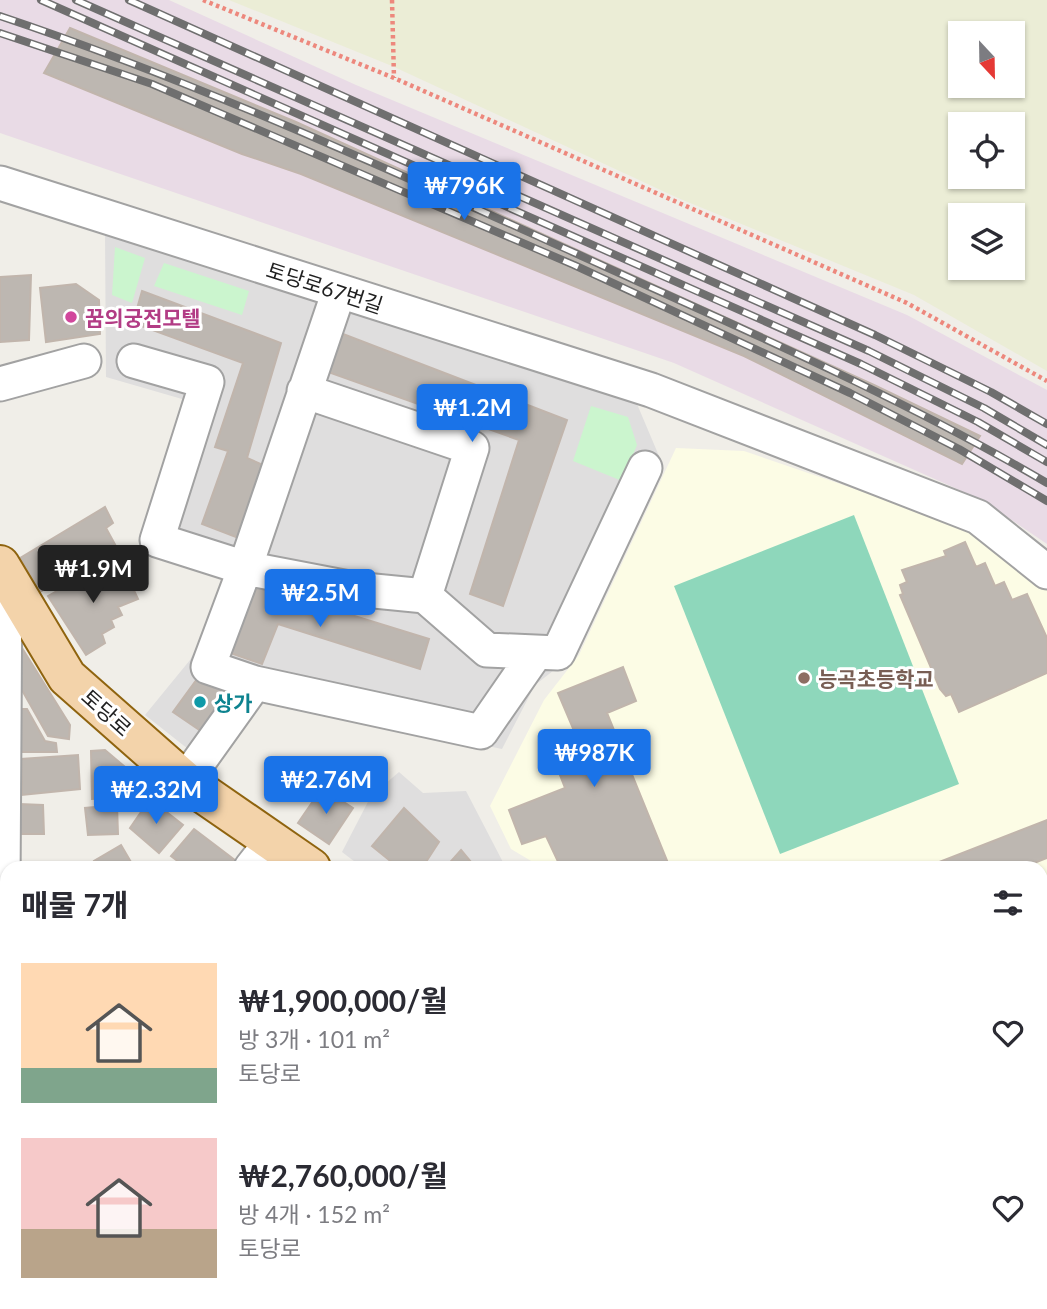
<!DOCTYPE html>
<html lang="ko">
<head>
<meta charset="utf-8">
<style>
	body { margin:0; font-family:Lato,"Noto Sans KR",sans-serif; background:#f7f7f7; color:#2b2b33; height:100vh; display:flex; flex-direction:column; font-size:26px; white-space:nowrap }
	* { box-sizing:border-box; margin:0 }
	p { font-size:23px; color:#7c7c81 }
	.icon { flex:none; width:38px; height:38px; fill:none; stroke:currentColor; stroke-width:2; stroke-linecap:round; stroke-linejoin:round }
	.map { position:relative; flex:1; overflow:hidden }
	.side { position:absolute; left:0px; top:861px; width:1048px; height:448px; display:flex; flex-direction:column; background:#fff; border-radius:21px 21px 0 0; box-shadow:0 2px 5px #0004 }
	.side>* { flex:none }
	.needle { width:46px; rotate:158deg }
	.buttons { position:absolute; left:948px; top:21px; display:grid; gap:14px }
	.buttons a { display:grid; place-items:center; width:77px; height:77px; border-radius:0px; background:#fff; box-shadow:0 2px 5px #0004; font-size:35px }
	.price { position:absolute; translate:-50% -60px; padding:0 16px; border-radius:7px; background:#1a73e8; color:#fff; font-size:23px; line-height:46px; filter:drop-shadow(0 2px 4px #0008) }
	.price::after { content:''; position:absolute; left:50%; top:42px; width:21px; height:16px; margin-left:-10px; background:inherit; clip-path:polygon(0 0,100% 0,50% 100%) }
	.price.current { background:#222; color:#fff }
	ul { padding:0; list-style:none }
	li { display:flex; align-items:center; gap:21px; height:175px; padding:0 21px }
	li span { display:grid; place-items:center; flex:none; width:196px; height:140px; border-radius:0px; color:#555 }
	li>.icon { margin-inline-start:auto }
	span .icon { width:84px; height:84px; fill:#fffc; stroke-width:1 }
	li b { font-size:30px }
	h2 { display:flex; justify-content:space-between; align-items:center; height:84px; padding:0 21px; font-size:30px }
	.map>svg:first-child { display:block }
	.residential { fill:#dfdede }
	.industrial { fill:#e9dbe6 }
	.education { fill:#fcfce5 }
	.farmland { fill:#ebedd6; fill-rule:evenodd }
	.park { fill:#cbf5ce }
	.pitch { fill:#8ed7bb }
	.building { fill:#bdb7b1; stroke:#c1b5ac; stroke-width:2 }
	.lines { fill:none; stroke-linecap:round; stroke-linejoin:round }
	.minor-casing { stroke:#a2a2a2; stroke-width:37 }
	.major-casing { stroke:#8f640f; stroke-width:42 }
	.path { stroke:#ed887d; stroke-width:4.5; stroke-dasharray:3.5 3.5; stroke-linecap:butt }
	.minor { stroke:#fff; stroke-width:33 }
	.major { stroke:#f3d3aa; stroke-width:38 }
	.rail-casing { stroke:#6f6f6f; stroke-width:8 }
	.rail { stroke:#fff; stroke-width:5; stroke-dasharray:16; stroke-linecap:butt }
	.hotel-dot { fill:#d1479c; stroke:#fff; stroke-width:2.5 }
	.education-dot { fill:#8d6e63; stroke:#fff; stroke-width:2.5 }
	.culture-dot { fill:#0f9aa8; stroke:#fff; stroke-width:2.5 }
	.labels { text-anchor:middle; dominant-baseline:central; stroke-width:6; stroke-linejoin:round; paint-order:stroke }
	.street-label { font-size:21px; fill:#212121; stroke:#fff }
	.hotel-label { font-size:21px; font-weight:bold; fill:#b23c85; stroke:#fff; text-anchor:start }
	.education-label { font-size:21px; font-weight:bold; fill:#785e54; stroke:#fff; text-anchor:start }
	.culture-label { font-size:21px; font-weight:bold; fill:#0d838f; stroke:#fff; text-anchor:start }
</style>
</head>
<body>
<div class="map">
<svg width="1047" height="1309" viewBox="0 0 1047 1309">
	<rect width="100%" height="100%" fill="#f0eee8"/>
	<path class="residential" d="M 105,232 L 637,404 L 659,456 L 558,667 L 535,685 L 502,749 L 259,698 L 202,760 L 145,715 L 190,660 L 233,576 L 143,544 L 182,399 L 106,377 Z
		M 399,772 L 423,793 L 466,791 L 506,868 L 363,868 L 342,852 L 371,796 Z
		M 1047,1051 L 1047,1309 L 870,1309 L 868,1302 L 1041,1302 L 1041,1055 Z"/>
	<path class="industrial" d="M 0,0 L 169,0 L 356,85 L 907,315 L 1047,390 L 1047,544 L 982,500 L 674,363 L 0,133 Z"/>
	<path class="education" d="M 676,448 L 744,451 L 972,529 L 1047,589 L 1047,905 L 1041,907 L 1041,868 L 543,868 L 511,849 L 490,806 L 544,700 L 579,655 Z"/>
	<path class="farmland" d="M 229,0 L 1047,0 L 1047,371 L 914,295 L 678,198 L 392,66 ZM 961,33 L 1013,33 L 1013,86 L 961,86 ZM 961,124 L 1013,124 L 1013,177 L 961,177 ZM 961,215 L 1013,215 L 1013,268 L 961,268 Z"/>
	<path class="park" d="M 115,247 L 145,258 L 132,303 L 112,295 Z
		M 164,263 L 249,291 L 242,315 L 154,286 Z
		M 591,406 L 628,417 L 637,445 L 622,481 L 573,461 Z
		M 1041,1271 L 1047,1273 L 1047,1309 L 991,1309 L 1008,1302 L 1041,1302 Z"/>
	<path class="pitch" d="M 854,515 L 959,784 L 780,854 L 674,586 Z"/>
	<path class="building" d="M 70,28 L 296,122 L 874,385 L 980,436 L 962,464 L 744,356 L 301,174 L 242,154 L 44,73 Z
		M 31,275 L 29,340 L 0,342 L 0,277 Z
		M 76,284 L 99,300 L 100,334 L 46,342 L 40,288 Z
		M 142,291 L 281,343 L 247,458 L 263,465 L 241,539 L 202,524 L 228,451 L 215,447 L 243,363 L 133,323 Z
		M 343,334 L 567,420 L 503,606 L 470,594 L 519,440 L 328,372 Z
		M 105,507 L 113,523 L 106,528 L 117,548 L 40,592 L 20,558 Z
		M 965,542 L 976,567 L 985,563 L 995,586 L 1004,582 L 1012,600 L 1027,594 L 1047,638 L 1047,673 L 959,712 L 951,694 L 946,696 L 940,689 L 900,595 L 903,594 L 900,585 L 907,582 L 902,570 L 946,556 L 944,551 Z
		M 105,564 L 110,574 L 124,569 L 138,599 L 118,607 L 122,615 L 111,620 L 114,627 L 102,634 L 105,643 L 86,655 L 48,596 Z
		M 254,585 L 429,639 L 420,669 L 278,624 L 262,664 L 230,653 Z
		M 22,648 L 70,725 L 69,739 L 48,736 L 14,676 L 15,652 Z
		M 623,667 L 636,701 L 607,713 L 670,868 L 561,868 L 546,836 L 522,844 L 509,810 L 565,788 L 548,744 L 575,733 L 558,693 Z
		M 200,675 L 225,693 L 201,731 L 173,712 Z
		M 16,709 L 27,709 L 45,741 L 56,743 L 57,752 L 19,752 Z
		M 105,750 L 144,783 L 134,797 L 92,799 L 91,751 Z
		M 78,755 L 80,789 L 22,795 L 21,759 Z
		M 322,788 L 353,808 L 329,844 L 298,823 Z
		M 150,799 L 183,825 L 159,853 L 130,828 Z
		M 19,804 L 43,805 L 44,834 L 21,834 Z
		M 117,805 L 118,834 L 88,835 L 85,808 Z
		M 404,808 L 439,842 L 422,868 L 399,868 L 372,846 Z
		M 1047,820 L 1047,858 L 1034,863 L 1036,868 L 924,868 Z
		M 194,829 L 240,864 L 237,868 L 187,868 L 171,856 Z
		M 121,845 L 131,862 L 119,868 L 97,868 L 94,861 Z
		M 461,850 L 476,868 L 445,868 Z
		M 0,1059 L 7,1065 L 0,1071 Z
		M 7,1147 L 7,1176 L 0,1180 L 0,1151 Z
		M 7,1226 L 7,1265 L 0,1270 L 0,1231 Z
		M 163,1302 L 170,1302 L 174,1309 L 151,1309 Z
		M 181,1302 L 211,1302 L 200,1309 L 185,1309 Z
		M 267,1302 L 321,1302 L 309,1309 L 272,1309 Z
		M 488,1302 L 524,1302 L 514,1309 L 478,1309 Z
		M 694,1302 L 724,1302 L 725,1309 L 695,1309 Z"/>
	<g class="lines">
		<defs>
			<path id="minor" d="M 0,183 L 651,390 L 978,517 L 1047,572
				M 134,361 L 207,382 L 157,540 L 245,568 L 354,589 L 425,596 L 487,650 L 558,653 L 645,468
				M 0,384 L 84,361
				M 304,391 L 472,448 L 425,596
				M 255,683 L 481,732 L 535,654
				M 185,781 L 255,683 L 208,667 L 245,568 L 339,291
				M 251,868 L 272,841
				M 2,1043 L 5,573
				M 0,1216 L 7,1212
				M 238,1302 L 243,1309
				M 853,1302 L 854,1309
				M 554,1309 L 564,1302"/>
			<path id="major" d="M 0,565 L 67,677 L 185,781 L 311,868
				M 1041,979 L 1047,975
				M 1041,1011 L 1047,1007
				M 615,1302 L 617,1309"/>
		</defs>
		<use href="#minor" class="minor-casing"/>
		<use href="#major" class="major-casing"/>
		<path class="path" d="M 203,0 L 394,78 L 907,303 L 1047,381
			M 392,0 L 394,78"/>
		<use href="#minor" class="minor"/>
		<use href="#major" class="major"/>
		<defs>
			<path id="rail" d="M 41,0 L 861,364 L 978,422 L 1047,462
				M 76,0 L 869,351 L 984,408 L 1047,445
				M 129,0 L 875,335 L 991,392 L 1047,424
				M 0,16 C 197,82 386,168 575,253 C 735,326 896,394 1047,483
				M 0,33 L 152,84 L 574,265 L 850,393 L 959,449 L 1047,501"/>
		</defs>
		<use href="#rail" class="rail-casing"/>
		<use href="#rail" class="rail"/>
	</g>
	<circle class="hotel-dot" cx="71" cy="317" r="7"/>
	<circle class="education-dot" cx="804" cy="678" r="7"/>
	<circle class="culture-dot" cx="200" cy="702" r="7"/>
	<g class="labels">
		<g class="street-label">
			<text transform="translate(325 287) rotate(18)">토당로67번길</text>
			<text transform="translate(107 712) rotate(42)">토당로</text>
		</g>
		<g class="hotel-label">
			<text x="85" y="317">꿈의궁전모텔</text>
		</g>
		<g class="education-label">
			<text x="818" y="678">능곡초등학교</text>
		</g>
		<g class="culture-label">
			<text x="214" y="702">상가</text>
		</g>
	</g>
</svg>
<div class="buttons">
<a><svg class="needle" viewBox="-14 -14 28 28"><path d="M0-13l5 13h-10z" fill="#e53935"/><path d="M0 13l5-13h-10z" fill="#7c7c81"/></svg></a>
<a><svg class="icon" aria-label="locate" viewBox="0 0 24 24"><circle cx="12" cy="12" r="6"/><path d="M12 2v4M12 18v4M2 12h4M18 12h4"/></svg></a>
<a><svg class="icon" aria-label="layers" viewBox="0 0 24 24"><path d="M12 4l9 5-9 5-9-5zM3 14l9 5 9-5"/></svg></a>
</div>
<b class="price" style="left:464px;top:222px">₩796K</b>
<b class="price" style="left:472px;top:444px">₩1.2M</b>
<b class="price current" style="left:93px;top:605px">₩1.9M</b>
<b class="price" style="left:320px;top:629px">₩2.5M</b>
<b class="price" style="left:594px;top:789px">₩987K</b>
<b class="price" style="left:326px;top:816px">₩2.76M</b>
<b class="price" style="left:156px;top:826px">₩2.32M</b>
<section class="side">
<h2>매물 7개<svg class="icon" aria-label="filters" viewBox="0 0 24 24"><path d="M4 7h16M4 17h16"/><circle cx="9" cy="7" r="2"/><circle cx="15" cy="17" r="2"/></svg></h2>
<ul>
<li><span style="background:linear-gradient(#ffd9b3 75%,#7fa58c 0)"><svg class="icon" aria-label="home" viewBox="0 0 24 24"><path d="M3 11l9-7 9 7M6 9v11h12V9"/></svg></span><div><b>₩1,900,000/월</b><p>방 3개 · 101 m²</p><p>토당로</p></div><svg class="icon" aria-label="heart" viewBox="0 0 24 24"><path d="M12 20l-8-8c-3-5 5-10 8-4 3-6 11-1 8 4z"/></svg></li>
<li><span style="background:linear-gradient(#f6c9c9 65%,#b9a48a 0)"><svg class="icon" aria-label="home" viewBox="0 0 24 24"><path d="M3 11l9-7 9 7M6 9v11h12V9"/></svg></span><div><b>₩2,760,000/월</b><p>방 4개 · 152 m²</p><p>토당로</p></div><svg class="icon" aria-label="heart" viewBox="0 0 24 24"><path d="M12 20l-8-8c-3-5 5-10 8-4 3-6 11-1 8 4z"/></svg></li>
</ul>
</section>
</div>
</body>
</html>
